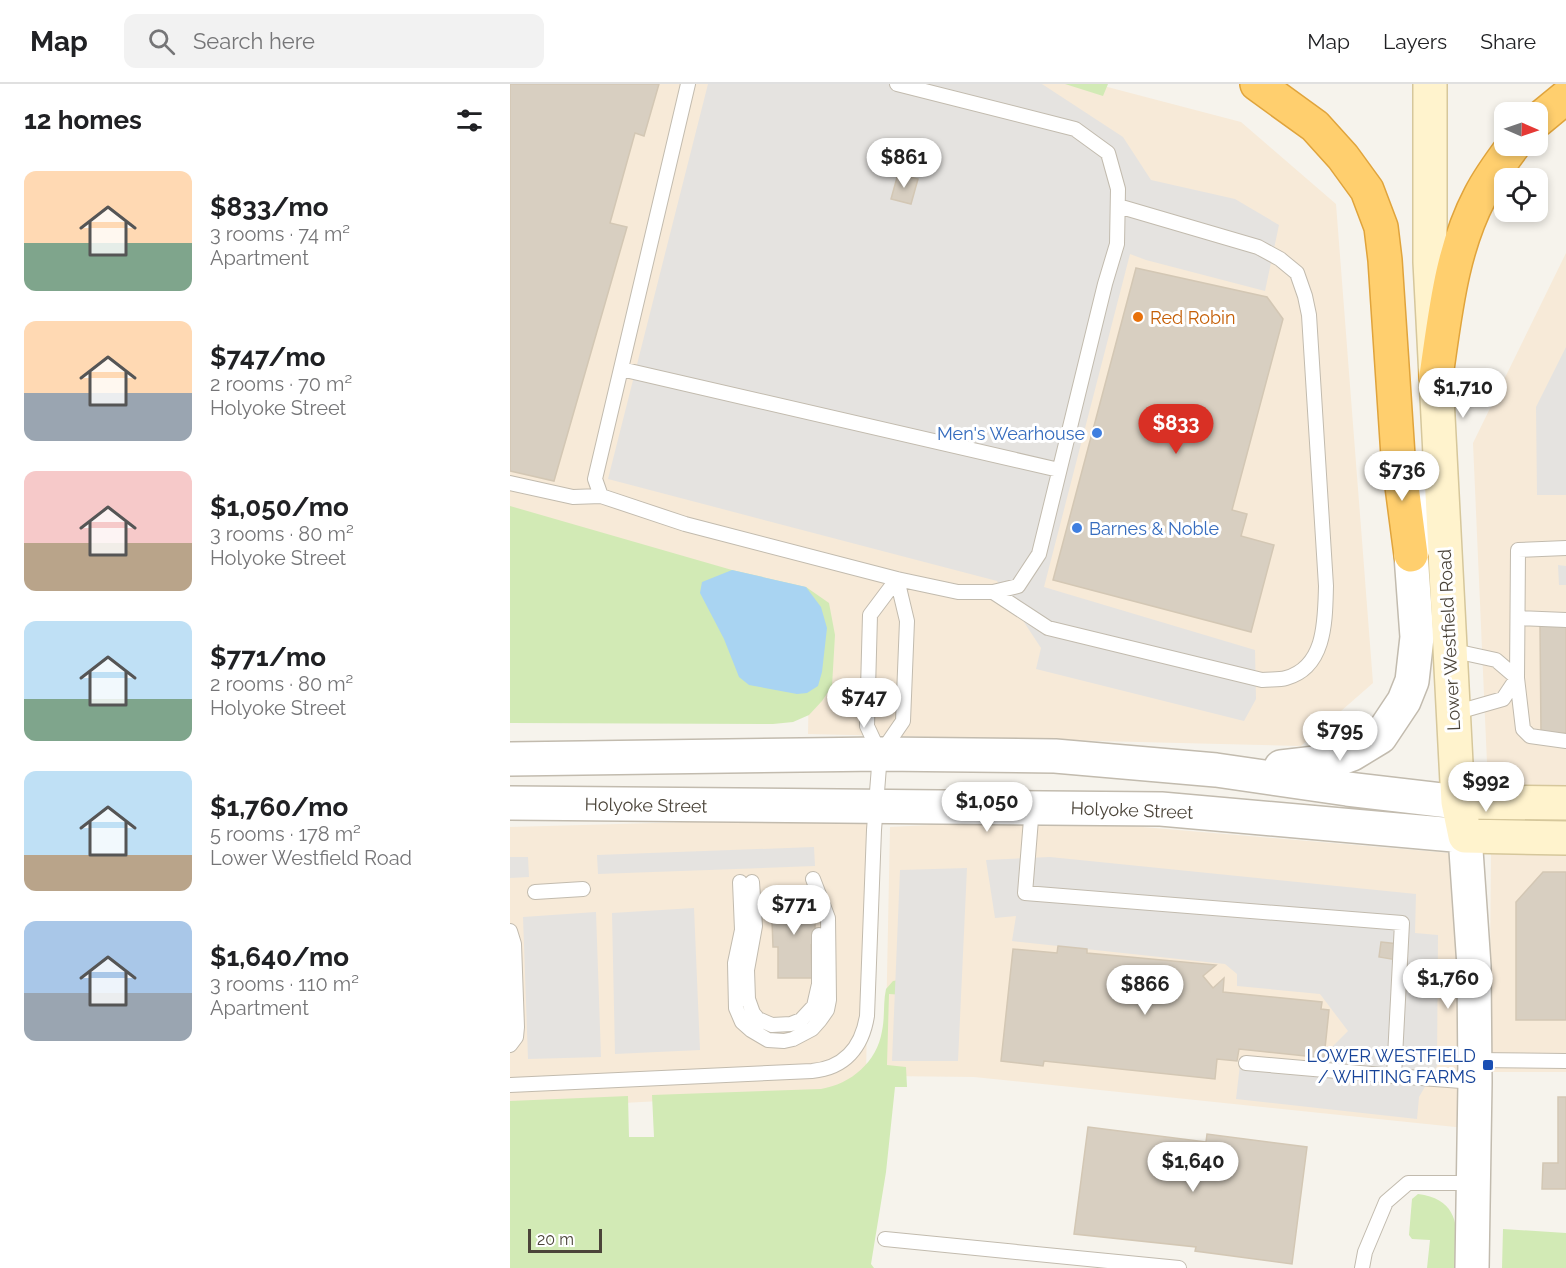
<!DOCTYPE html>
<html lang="en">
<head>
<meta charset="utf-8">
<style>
	body { margin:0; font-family:Raleway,sans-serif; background:#f2f2f2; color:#202124; height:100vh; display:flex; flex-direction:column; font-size:22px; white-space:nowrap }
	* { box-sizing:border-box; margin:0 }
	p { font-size:20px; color:#757577 }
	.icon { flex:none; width:33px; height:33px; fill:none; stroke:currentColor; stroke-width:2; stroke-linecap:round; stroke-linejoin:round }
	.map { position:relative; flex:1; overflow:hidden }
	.side { display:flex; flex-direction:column; background:#fff; width:510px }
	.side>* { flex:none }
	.needle { width:39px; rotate:92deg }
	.buttons { position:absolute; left:984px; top:18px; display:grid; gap:12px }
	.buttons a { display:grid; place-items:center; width:54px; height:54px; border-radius:12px; background:#fff; box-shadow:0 3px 9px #0003; font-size:30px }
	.scale { position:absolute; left:18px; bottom:15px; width:74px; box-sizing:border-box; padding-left:6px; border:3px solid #4b4439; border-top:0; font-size:16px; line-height:21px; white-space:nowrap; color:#4b4439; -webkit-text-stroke:4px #fff; paint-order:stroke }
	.price { position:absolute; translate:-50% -51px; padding:0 14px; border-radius:21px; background:#fff; color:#222; font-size:20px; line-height:39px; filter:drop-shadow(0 2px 3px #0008) }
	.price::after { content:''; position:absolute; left:50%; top:36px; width:18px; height:14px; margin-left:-9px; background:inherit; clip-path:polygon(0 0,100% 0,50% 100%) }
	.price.current { background:#d93025; color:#fff }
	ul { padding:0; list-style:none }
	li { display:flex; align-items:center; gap:18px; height:150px; padding:0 24px }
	li span { display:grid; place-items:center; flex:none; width:168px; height:120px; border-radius:12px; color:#555 }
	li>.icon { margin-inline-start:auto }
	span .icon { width:72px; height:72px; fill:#fffc; stroke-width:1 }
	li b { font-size:26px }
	h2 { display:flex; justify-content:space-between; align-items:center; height:72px; padding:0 24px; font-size:26px }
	header { display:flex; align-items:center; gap:36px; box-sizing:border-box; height:84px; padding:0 30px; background:#fff; border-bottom:2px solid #e0e0e0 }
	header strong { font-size:28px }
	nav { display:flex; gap:33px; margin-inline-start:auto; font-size:21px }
	.search { width:420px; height:54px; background:#f2f2f2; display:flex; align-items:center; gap:15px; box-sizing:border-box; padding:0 21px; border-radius:12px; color:#757577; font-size:22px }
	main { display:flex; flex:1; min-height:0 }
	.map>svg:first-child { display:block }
	.commercial { fill:#f7ead8 }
	.green { fill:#d2eab5 }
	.parking { fill:#e5e3e0 }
	.water { fill:#a9d4f2 }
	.building { fill:#d8cfc1; stroke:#d3c7b4; stroke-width:1.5 }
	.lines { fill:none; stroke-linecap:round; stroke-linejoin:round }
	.service-casing { stroke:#c2bbae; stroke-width:16 }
	.tertiary-casing { stroke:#c2bbae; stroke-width:36 }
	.secondary-casing { stroke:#d6c79b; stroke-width:36 }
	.motorway-casing { stroke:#e0a43c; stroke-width:36 }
	.service { stroke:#fff; stroke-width:14 }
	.tertiary { stroke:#fff; stroke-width:33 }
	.secondary { stroke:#fff3cd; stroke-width:33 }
	.motorway { stroke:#ffcf6e; stroke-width:33 }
	.food-dot { fill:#e8710a; stroke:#fff; stroke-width:2 }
	.shop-dot { fill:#3f7fe0; stroke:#fff; stroke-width:2 }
	.transit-dot { fill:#1a4fb4; stroke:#fff; stroke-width:2 }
	.labels { text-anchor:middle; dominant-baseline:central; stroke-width:6; stroke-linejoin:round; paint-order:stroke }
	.food-label { font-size:18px; fill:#c56008; stroke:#fff; text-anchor:start }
	.shop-label { font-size:18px; fill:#366cbe; stroke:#fff; text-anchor:end }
	.street-label { font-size:18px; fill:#4b4439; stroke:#fff }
	.transit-label { font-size:18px; fill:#164399; stroke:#fff; text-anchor:end }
</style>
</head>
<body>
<header>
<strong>Map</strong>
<div class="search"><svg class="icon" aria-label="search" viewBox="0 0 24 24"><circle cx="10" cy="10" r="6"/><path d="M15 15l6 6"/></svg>Search here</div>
<nav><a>Map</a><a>Layers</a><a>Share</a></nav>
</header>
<main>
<section class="side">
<h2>12 homes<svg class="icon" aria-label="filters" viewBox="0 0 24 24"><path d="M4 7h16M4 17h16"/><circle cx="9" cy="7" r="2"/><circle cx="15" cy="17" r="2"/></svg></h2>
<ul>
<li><span style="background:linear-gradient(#ffd9b3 60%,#7fa58c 0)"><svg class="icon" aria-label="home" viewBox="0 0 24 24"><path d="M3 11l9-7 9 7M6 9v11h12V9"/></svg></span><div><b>$833/mo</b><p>3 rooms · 74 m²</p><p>Apartment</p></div></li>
<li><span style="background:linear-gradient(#ffd9b3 60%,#9aa5b1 0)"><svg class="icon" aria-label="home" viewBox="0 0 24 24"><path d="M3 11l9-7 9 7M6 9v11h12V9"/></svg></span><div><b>$747/mo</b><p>2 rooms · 70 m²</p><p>Holyoke Street</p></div></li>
<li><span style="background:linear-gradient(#f6c9c9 60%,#b9a48a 0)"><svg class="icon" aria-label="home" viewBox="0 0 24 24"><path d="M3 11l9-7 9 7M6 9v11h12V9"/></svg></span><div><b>$1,050/mo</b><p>3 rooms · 80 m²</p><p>Holyoke Street</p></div></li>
<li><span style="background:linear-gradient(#bfe0f5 65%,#7fa58c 0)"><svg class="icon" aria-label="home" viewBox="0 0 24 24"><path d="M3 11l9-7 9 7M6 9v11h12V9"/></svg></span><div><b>$771/mo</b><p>2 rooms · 80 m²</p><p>Holyoke Street</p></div></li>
<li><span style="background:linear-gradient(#bfe0f5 70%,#b9a48a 0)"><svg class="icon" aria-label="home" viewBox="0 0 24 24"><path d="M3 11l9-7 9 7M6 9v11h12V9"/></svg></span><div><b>$1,760/mo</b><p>5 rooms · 178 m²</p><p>Lower Westfield Road</p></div></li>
<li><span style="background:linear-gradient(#a9c7e8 60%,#9aa5b1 0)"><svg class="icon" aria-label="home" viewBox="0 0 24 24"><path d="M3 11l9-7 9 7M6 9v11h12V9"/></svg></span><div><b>$1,640/mo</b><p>3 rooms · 110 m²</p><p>Apartment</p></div></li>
</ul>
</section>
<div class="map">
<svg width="1056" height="1184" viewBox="0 0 1056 1184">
	<rect width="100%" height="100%" fill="#f6f3ec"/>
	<path class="commercial" d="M 0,0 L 586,0 L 731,38 L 826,120 L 863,599 L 791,662 L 298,650 L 300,532 L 0,452 Z
		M 1056,169 L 1056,988 L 979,988 L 981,771 L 963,359 Z
		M 359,733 L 356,1006 L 0,1025 L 0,743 Z
		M 538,735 L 940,769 L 955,884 L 955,1044 L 464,993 L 375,992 L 380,743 Z"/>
	<path class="green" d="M 555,0 L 598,0 L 593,12 Z
		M 0,422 L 222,486 L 296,503 L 319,519 L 325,551 L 322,602 L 312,617 L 299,631 L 283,638 L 263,640 L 0,639 Z
		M 389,896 L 394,911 L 379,910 L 377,981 L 396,983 L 397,1003 L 385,1003 L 376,1088 L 361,1180 L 364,1184 L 0,1184 L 0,1017 L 118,1012 L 119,1053 L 144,1053 L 142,1011 L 311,1005 C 341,1000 367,978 372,947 C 375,933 373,919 376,905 L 383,897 Z
		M 908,1110 C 953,1116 947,1149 947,1184 L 917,1184 L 920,1156 L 902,1155 L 899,1151 L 902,1115 Z
		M 993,1145 L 1056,1149 L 1056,1184 L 992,1184 Z"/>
	<path class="parking" d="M 198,0 L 532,0 L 613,53 L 641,96 L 725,115 L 769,141 L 755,207 L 636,176 L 620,170 L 534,503 L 745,566 L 746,615 L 734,637 L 526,585 L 531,564 L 487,497 L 98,395 Z
		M 1056,263 L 1056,411 L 1027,411 L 1026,323 Z
		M 1048,481 L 1056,482 L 1056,501 L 1049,501 Z
		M 304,763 L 305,782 L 88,790 L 87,771 Z
		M 0,773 L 18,773 L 19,793 L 0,794 Z
		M 540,773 L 906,810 L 905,849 L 928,851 L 927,982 L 909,1013 L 907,1035 L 726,1015 L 731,972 L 818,980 L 819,966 L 838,947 L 810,910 L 727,902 L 727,890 L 715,880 L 502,857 L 506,832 L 485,834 L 476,776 Z
		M 457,784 L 448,977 L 382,977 L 390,786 Z
		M 184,824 L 190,966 L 105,970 L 102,829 Z
		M 86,828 L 91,973 L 18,975 L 13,833 Z"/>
	<path class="water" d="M 222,486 L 296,503 L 311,523 L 317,544 L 312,588 L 308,602 L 297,609 L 287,610 L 239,601 L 229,593 L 214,555 L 190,509 L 192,498 Z"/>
	<path class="building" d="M 0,0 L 149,0 L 134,52 L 125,49 L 100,139 L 117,143 L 44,397 L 0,387 Z
		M 388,90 L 408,95 L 401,120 L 381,115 Z
		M 626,184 L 757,213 L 773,235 L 722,426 L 737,430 L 731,452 L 764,461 L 741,548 L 543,496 Z
		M 1030,542 L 1056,542 L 1056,649 L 1031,649 Z
		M 1033,788 L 1056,788 L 1056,936 L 1006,936 L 1006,818 Z
		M 269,810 L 293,810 L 292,815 L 297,814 L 298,829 L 305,829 L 305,862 L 301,861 L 302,894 L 268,894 L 268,863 L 263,863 L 262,836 L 264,836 L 264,818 L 269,816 Z
		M 871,858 L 889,860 L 887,876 L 869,873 Z
		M 548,862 L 577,865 L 577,869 L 706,881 L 693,892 L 703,904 L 714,894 L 713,908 L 812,918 L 811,925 L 819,926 L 814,974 L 729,965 L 727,977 L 707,975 L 705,995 L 534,977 L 533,982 L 491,977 L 503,865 L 547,869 Z
		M 1048,1013 L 1056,1013 L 1056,1105 L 1032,1105 L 1033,1079 L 1048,1079 Z
		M 578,1043 L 696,1058 L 697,1050 L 797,1063 L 782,1180 L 685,1167 L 686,1163 L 564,1150 Z"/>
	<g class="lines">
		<defs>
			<path id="service" d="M 178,0 L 85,395 L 91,412 L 175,440 L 387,495 L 448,508 L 483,508 L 508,502 L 529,470 L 595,200 L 607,160 L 608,105 L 598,69 L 565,45 L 387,0
				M 111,285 L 549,386
				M 0,399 L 63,413 L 91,412
				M 1056,464 L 1008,466 L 1007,594 L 1013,645 L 1020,652 L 1056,657
				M 483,508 L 538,544 L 752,596 C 760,595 769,596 776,594 C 816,583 815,536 816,502 L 799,231 L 795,212 L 787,189 L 770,175 L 748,163 L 608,122
				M 1008,534 L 1056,536
				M 940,566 L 986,576 L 1007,594
				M 944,629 L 993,615 L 1007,594
				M 522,723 L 515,809 L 892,839 L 884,992 L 965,998
				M 230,798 L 232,846 L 225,879 L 226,924 L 232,938 L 241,946 L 258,956 L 274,957 L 283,955 L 302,945 L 310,936 L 317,926 L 319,916 L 318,834 L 303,795
				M 242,798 L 245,842 L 237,886 L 238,915 L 243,929 L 248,935 L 262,941 L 281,940 L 291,936 L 304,922 L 309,900 L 309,851
				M 25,808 L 73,805
				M 0,847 L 4,860 L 7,943 L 6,953 L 0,961
				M 964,976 L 1056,977
				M 736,979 L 884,992
				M 0,1001 L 302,987 C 335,984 352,963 357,932 L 364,746 L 370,670 L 357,642 L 360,531 L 387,495 L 397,537 L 393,637 L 371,669
				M 375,1155 L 669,1184
				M 852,1184 L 855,1168 L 876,1118 L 898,1099 L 964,1099"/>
			<path id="tertiary" d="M 0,675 L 370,670 L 545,672 L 706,686 L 837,705 L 948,718
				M 771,683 L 823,677 L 842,670 L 870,653 L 894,617 L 902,597 L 907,553 L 901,471 L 930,384
				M 0,719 L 651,725 L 955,752 L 964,882 L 965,998 L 962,1184"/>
			<path id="secondary" d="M 920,0 L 920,178 L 948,718 L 955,752 L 1056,754
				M 948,718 L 1056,719"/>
			<path id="motorway" d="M 747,0 L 805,42 L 833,73 L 857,106 L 871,143 L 875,176 L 888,372 L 901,471
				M 1028,36 L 1056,13
				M 926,292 C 935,231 941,167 970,112 C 979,94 991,78 1003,62"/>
		</defs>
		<use href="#service" class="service-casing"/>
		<use href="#tertiary" class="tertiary-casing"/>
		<use href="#secondary" class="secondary-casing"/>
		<use href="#motorway" class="motorway-casing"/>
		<use href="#service" class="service"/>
		<use href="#tertiary" class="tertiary"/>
		<use href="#secondary" class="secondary"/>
		<use href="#motorway" class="motorway"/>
	</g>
	<circle class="food-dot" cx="628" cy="233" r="6"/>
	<g class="shop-dot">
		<circle cx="587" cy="349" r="6"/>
		<circle cx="567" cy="444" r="6"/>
	</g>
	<rect class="transit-dot" x="972" y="975" width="12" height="12" rx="3"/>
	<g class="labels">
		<g class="food-label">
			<text x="640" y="233">Red Robin</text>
		</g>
		<g class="shop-label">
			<text x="575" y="349">Men's Wearhouse</text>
			<text x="579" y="444" text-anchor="start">Barnes &amp; Noble</text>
		</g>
		<g class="street-label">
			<text transform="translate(939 556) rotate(-93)">Lower Westfield Road</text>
			<text transform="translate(136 721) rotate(1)">Holyoke Street</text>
			<text transform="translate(622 726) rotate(2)">Holyoke Street</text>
		</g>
		<g class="transit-label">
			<text x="966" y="971">LOWER WESTFIELD<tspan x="966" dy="21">/ WHITING FARMS</tspan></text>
		</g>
	</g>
</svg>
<div class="buttons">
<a><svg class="needle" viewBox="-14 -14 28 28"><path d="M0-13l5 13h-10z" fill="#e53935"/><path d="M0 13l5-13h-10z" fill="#757577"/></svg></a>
<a><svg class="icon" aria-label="locate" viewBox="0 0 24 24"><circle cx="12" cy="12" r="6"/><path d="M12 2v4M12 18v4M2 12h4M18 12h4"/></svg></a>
</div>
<div class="scale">20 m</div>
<b class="price" style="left:394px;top:105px">$861</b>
<b class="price" style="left:953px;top:335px">$1,710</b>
<b class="price current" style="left:666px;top:371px">$833</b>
<b class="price" style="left:892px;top:418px">$736</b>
<b class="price" style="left:354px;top:645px">$747</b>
<b class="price" style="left:830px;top:678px">$795</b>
<b class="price" style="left:976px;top:729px">$992</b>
<b class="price" style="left:477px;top:749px">$1,050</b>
<b class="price" style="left:284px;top:852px">$771</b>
<b class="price" style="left:938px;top:926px">$1,760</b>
<b class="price" style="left:635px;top:932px">$866</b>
<b class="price" style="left:683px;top:1109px">$1,640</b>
</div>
</main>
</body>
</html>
